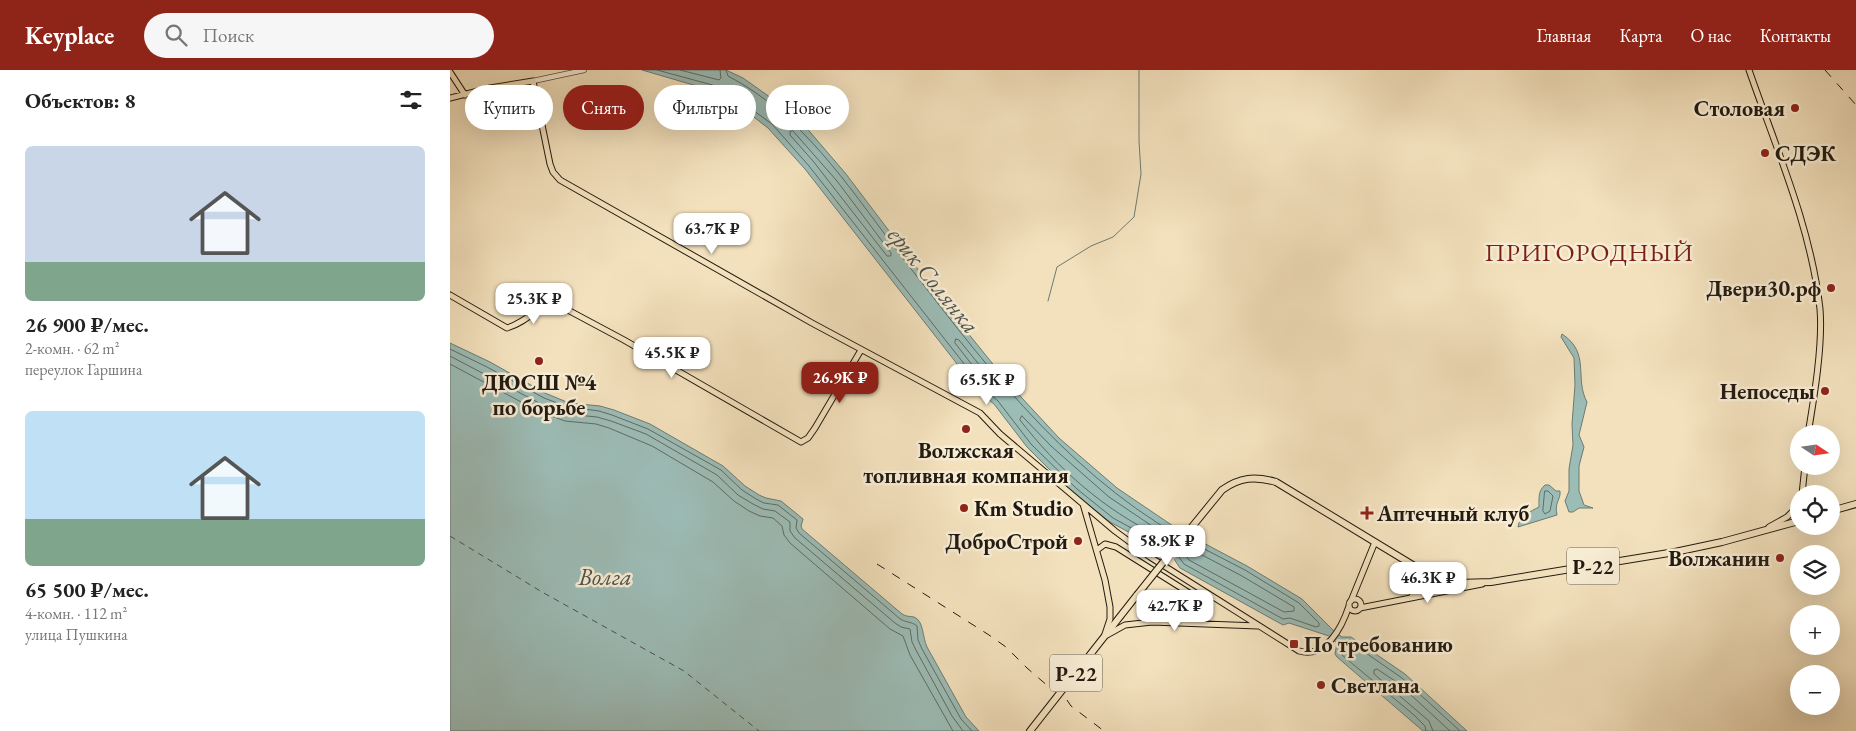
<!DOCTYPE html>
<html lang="ru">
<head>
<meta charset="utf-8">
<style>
	body { margin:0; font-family:"EB Garamond",serif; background:#f6f6f6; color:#222; height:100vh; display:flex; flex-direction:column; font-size:19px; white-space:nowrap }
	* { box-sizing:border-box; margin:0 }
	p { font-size:16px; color:#767676 }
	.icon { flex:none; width:28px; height:28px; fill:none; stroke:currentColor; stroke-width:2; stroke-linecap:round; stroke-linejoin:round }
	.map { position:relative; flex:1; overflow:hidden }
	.drawer { display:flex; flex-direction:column; background:#fff; width:450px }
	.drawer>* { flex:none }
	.guide { position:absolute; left:15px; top:15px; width:475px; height:45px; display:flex; gap:10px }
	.needle { width:32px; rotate:103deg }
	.fabs { position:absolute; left:1340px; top:355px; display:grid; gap:10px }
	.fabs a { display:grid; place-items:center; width:50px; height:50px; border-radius:50%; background:#fff; box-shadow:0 5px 20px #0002; font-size:25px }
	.price { position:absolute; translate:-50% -42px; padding:0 11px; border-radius:10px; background:#fff; color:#222; font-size:16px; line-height:32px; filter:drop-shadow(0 1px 2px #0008) }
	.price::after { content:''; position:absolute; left:50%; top:30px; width:15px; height:11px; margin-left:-8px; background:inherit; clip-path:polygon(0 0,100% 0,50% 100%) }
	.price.current { background:#8f2418; color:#fff }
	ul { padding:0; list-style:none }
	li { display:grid; align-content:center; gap:10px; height:265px; padding:0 25px }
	li span { display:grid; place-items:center; height:155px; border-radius:8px; color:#555 }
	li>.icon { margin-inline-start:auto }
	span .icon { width:90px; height:90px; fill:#fffc; stroke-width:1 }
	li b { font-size:21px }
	h2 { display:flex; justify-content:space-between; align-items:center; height:60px; padding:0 25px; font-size:21px }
	.chip { padding:0 18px; border-radius:22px; background:#fff; box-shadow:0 5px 20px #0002; font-size:18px; line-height:45px }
	.chip.current { background:#8f2418; color:#fff }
	header { display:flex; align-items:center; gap:30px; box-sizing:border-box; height:70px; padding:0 25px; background:#8f2418; color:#fff }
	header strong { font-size:24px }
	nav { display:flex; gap:28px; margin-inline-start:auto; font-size:18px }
	.search { width:350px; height:45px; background:#f6f6f6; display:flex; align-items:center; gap:12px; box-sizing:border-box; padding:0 18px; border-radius:28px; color:#767676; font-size:19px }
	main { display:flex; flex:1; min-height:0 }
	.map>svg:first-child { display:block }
	.water { fill:#9cbcb6; stroke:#6b7b74 }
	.pier { fill:#f3e1bd }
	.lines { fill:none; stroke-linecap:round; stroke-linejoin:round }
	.shore { stroke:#5f6b64; stroke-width:1 }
	.stream { stroke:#6b7b74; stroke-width:1 }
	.ferry { stroke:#4d534b; stroke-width:1; stroke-dasharray:6 5; stroke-linecap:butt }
	.minor-casing { stroke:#564c3c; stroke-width:6 }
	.major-casing { stroke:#221a11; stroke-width:7 }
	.highway-casing { stroke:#221a11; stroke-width:8 }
	.minor { stroke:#f7ecd4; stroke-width:4.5 }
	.major { stroke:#f3e1bd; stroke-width:5 }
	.highway { stroke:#f3e1bd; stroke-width:6 }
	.rail { stroke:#221a11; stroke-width:1; stroke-dasharray:9 9; stroke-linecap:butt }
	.highway-bridge-casing { stroke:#221a11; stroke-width:8; stroke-linecap:butt }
	.highway-bridge { stroke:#f3e1bd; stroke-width:6 }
	.poi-dot { fill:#8f2418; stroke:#f7ecd4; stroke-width:2 }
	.labels { text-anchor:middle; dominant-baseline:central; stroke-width:5; stroke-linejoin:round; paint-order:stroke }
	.shield { fill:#f7ecd4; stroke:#62594c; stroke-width:1 }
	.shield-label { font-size:21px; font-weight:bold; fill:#221a11 }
	.poi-label { font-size:22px; font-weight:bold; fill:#221a11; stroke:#f7ecd4; text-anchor:end }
	.water-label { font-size:24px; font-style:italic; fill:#4d534b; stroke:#f7ecd4 }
	.quarter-label { font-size:25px; letter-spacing:1px; fill:#7a1f14; stroke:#f7ecd4 }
</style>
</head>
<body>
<header>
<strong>Keyplace</strong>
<div class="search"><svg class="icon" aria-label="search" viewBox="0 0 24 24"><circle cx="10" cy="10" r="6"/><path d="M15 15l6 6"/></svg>Поиск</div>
<nav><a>Главная</a><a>Карта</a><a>О нас</a><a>Контакты</a></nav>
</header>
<main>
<section class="drawer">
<h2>Объектов: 8<svg class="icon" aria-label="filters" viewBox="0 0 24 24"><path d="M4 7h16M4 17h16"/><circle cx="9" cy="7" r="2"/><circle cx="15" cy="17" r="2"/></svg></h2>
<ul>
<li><span style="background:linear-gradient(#c9d6e8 75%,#7fa58c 0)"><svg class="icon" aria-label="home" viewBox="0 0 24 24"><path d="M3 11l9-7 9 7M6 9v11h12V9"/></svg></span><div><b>26 900 ₽/мес.</b><p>2-комн. · 62 m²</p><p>переулок Гаршина</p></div></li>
<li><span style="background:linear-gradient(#bfe0f5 70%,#7fa58c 0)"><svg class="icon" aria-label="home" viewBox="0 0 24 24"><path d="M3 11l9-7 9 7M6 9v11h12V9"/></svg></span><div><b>65 500 ₽/мес.</b><p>4-комн. · 112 m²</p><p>улица Пушкина</p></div></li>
</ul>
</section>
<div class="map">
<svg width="1406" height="661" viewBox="0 0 1406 661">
	<rect width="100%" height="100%" fill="#f3e1bd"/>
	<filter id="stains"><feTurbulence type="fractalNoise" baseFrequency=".004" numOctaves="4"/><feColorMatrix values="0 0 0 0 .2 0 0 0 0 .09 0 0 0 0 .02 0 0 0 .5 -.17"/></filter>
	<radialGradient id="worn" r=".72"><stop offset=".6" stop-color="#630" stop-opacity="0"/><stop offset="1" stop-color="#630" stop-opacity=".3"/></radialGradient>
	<path class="water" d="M 192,0 L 276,0 L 293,8 L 317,25 L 354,55 L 396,104 L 492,231 L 559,314 L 609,368 L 667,418 L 729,460 L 797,496 L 852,529 L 883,560 L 892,567 L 901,567 L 955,604 L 1017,661 L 973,661 L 887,587 L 885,584 L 887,573 L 879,566 L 839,553 L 833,555 L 730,498 L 716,477 L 710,479 L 660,452 L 623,423 L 577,377 L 544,334 L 529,322 L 355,99 L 318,58 L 291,37 L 264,21 Z
		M 1112,264 C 1141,283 1124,308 1137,332 L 1129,365 L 1134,377 L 1129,396 L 1129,421 L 1134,435 L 1143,438 L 1129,438 L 1123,442 L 1119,442 L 1115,431 L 1119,421 L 1119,399 L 1123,375 L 1122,354 L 1125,315 L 1124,288 L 1111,267 Z
		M 0,273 L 40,292 L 95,323 L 119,333 L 150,336 L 164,340 L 200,354 L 273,396 L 295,416 L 309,425 L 316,428 L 331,431 L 353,449 L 351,456 L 352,459 L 452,544 C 457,547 459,546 464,547 C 474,551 472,566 477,577 L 516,647 L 529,661 L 0,661 Z
		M 1095,415 L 1099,415 L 1106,421 L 1110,421 C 1111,430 1104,432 1107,445 L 1068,457 C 1069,447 1081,441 1089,437 C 1089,428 1088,421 1095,415 Z"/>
	<path class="pier" d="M 730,458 L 743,465 L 723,491 L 715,480 L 713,481 Z"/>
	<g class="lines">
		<path class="shore" d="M 207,0 L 266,16 L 293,33 L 322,54 L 359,96 L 533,318 L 548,331 L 581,374 L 627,419 L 663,448 L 709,473 L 716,473 L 721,476
			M 230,0 L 269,10 L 271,8 L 270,0
			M 276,0 L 278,6 C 351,44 397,114 445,178 C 527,284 610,398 729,466
			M 343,61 L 387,111 L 441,183 L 441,186 L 437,186 L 363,91 L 340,65 L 340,62 Z
			M 506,269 L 509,270 L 545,314 L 545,318 L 542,318 L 537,314 L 505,273 Z
			M 0,279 L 37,297 L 94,328 L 118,337 L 149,341 L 162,345 L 198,359 L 271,400 L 292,420 L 306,429 L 314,433 L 328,435 L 347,450 L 346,458 L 349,463 L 449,548 C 455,553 461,551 467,556 L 468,570 L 472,579 L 511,649 L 522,661
			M 0,286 L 91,334 L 117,344 L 147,347 L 161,351 L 196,364 L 267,405 L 288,425 L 303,434 L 313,439 L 325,441 L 340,452 L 340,461 L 345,468 L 445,553 L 451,557 L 460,559 L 462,572 L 467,582 L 502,646 L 513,661
			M 0,294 L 88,341 L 115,351 L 146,354 L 159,358 L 202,376 L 263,412 L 284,431 L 299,441 L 310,446 L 323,448 L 332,456 L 334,465 L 340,473 L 440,559 L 453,566 L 460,585 L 503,661
			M 572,346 L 601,376 L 659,427 L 711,462 L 712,466 L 709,466 C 654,440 607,398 570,350 Z
			M 1095,421 L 1098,421 L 1103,426 L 1100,441 L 1095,444 L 1093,441 Z
			M 735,476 L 792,506 L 844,537 L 844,541 L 834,542 L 739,490 L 731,479 L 732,477 Z
			M 726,483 L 734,494 L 833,549 L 840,548 L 866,557 L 869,556 L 869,553 L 849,533 L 795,500 L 737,470
			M 976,661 L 975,656 L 964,645 L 892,585 L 893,573 L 900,572 L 952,608 L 1010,661
			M 983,661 L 979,651 L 924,604 L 924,600 L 927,599 L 948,613 L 1000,661"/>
		<path class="stream" d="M 598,231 L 607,197 L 641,176 L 663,167 L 684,147 L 691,104 L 689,71 L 689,0"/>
		<path class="ferry" d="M 0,466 L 92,522 L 234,601 L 309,661"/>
		<defs>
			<path id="minor" d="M 83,11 L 134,0"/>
			<path id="major" d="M 1299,0 C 1326,78 1361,157 1370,239 C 1373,275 1364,328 1358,364
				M 0,2 L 15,25
				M 0,28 L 40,18 L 83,11 L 100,94 L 103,102 L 110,110 L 362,253 L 530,343 L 550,364 L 665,461 L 700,487 L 849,581 C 876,589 892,557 899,536
				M 0,225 L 57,258 C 74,253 86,240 101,231 L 174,270 L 351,372 L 358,368 L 365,358 L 411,280
				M 1352,424 L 1355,396
				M 633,434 L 655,510 L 660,537 L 660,549 L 655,564
				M 1319,457 L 1337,447 L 1349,435
				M 647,480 L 655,474 L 666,477 L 741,524 C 751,532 757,537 754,550 L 750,553
				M 962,526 C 972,520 974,512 973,501
				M899 535a6 6 0 1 1 12 0a6 6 0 1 1-12 0Z
				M 901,531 L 925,472
				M 910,538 L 1032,514
				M 657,565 L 675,555 L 702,552 L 808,556"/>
			<path id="highway" d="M 1381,441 L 1406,434
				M 715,490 L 772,420 C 790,407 805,406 826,412 L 966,497 L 999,512 L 1008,513 L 1041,512 L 1225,482 L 1272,472 L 1349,451
				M 580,661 L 687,525"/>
		</defs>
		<use href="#minor" class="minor-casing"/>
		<use href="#major" class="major-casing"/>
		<use href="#highway" class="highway-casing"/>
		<use href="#minor" class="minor"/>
		<use href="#major" class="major"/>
		<use href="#highway" class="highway"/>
		<path class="rail" d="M 1375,0 L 1406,35
			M 427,494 L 539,565 L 556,577 L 577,598 L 599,617
			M 617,630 L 621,636 L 654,661"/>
		<defs>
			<path id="highway-bridge" d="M 687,525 L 715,490"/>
		</defs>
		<use href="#highway-bridge" class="highway-bridge-casing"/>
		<use href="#highway-bridge" class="highway-bridge"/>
	</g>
	<g class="poi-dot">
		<circle cx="1345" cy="38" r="5"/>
		<circle cx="1315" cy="83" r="5"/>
		<circle cx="1381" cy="218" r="5"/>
		<circle cx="89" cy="291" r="5"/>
		<circle cx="1375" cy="321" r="5"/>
		<circle cx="516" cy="359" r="5"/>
		<circle cx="514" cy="438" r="5"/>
		<path d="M914.5 435.5h5v5h5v5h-5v5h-5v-5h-5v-5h5z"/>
		<circle cx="628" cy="471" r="5"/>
		<circle cx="1330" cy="488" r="5"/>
		<rect x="839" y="569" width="10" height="10" rx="2.5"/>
		<circle cx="871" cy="615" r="5"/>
	</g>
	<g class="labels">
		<g class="shield">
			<rect x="1117" y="477.5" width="52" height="37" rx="4"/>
			<rect x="600" y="584.5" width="52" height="37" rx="4"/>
		</g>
		<g class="shield-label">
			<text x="1143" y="496">Р-22</text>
			<text x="626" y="603">Р-22</text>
		</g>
		<g class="poi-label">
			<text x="1335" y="38">Столовая</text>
			<text x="1325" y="83" text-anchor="start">СДЭК</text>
			<text x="1371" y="218">Двери30.рф</text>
			<text x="89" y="312" text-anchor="middle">ДЮСШ №4<tspan x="89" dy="25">по борьбе</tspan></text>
			<text x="1365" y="321">Непоседы</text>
			<text x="516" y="380" text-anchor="middle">Волжская<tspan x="516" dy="25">топливная компания</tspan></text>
			<text x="524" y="438" text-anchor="start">Кm Studio</text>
			<text x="927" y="443" text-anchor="start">Аптечный клуб</text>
			<text x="618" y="471">ДоброСтрой</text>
			<text x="1320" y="488">Волжанин</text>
			<text x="854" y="574" text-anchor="start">По требованию</text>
			<text x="881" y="615" text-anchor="start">Светлана</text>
		</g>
		<g class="water-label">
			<text transform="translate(484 210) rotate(51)">ерик Солянка</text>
			<text x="155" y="506">Волга</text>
		</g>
		<g class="quarter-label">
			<text x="1139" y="182">ПРИГОРОДНЫЙ</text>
		</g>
	</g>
	<rect width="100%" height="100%" filter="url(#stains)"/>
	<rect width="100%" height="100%" fill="url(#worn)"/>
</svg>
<div class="fabs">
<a><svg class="needle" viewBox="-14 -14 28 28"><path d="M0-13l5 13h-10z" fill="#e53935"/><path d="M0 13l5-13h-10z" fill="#767676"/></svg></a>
<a><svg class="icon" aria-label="locate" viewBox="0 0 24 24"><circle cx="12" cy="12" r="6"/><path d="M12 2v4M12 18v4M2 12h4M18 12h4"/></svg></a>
<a><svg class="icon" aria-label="layers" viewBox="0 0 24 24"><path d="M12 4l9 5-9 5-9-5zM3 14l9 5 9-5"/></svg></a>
<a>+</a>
<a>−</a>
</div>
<b class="price" style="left:262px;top:185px">63.7K ₽</b>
<b class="price" style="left:84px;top:255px">25.3K ₽</b>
<b class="price" style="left:222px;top:309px">45.5K ₽</b>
<b class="price current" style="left:390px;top:334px">26.9K ₽</b>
<b class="price" style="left:537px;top:336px">65.5K ₽</b>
<b class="price" style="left:717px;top:497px">58.9K ₽</b>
<b class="price" style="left:978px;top:534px">46.3K ₽</b>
<b class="price" style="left:725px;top:562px">42.7K ₽</b>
<div class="guide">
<a class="chip">Купить</a>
<a class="chip current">Снять</a>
<a class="chip">Фильтры</a>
<a class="chip">Новое</a>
</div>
</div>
</main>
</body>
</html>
